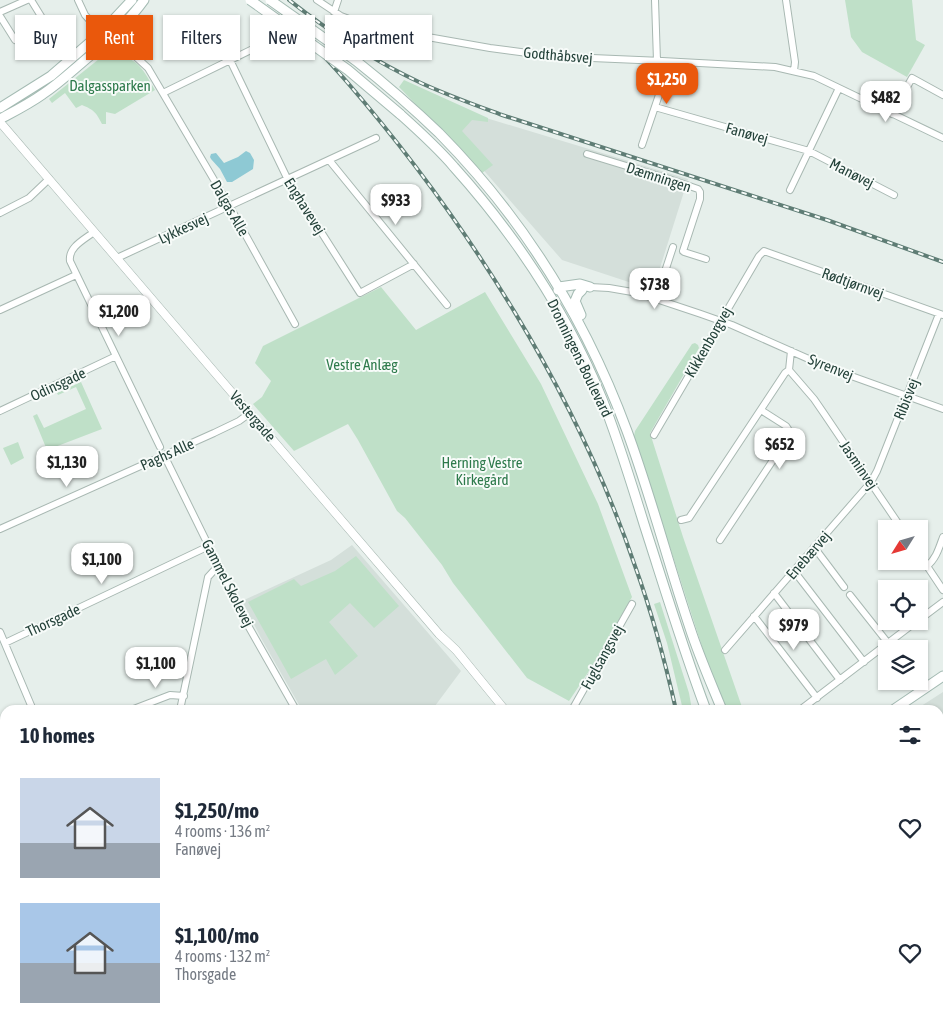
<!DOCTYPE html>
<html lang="en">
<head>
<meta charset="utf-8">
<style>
	body { margin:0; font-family:"Asap Condensed",sans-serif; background:#f2f2f3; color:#1f2937; height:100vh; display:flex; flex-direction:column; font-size:19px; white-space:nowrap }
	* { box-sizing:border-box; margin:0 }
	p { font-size:16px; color:#747a83 }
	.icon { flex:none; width:28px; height:28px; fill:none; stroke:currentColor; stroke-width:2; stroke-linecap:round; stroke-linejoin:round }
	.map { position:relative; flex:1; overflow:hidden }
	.details { position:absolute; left:0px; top:705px; width:944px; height:320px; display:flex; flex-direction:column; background:#fff; border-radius:15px 15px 0 0; box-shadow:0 1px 4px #0004 }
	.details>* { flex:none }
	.banner { position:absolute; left:15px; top:15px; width:500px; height:45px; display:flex; gap:10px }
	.needle { width:32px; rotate:233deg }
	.tools { position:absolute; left:878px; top:520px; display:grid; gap:10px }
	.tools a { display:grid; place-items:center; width:50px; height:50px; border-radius:0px; background:#fff; box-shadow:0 1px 4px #0004; font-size:25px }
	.price { position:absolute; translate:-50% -42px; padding:0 11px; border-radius:10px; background:#fff; color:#222; font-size:16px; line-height:32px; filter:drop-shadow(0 1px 2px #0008) }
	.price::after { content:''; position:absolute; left:50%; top:30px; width:15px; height:11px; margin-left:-8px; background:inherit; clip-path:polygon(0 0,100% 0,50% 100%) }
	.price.on { background:#ea580c; color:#fff }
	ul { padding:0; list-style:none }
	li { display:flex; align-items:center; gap:15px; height:125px; padding:0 20px }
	li span { display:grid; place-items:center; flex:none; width:140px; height:100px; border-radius:0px; color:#555 }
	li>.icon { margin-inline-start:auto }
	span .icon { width:60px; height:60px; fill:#fffc; stroke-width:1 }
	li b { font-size:21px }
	h2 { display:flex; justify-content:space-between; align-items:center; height:60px; padding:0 20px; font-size:21px }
	.chip { padding:0 18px; border-radius:0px; background:#fff; box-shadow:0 1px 4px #0004; font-size:18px; line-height:45px }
	.chip.on { background:#ea580c; color:#fff }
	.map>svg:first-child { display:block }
	.built { fill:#d4dfda }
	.green { fill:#bfe0c8 }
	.water { fill:#8ec9d4 }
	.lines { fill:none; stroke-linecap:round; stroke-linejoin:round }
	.minor-casing { stroke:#a8b8b2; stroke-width:8 }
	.tertiary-casing { stroke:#a8b8b2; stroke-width:9 }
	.secondary-casing { stroke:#a4bbb3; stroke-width:11 }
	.minor { stroke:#fff; stroke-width:6 }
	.tertiary { stroke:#fff; stroke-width:8 }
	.secondary { stroke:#fff; stroke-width:9 }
	.rail-casing { stroke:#5f7d75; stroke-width:4 }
	.rail { stroke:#f7fbf9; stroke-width:2; stroke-dasharray:5.5; stroke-linecap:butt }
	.secondary-bridge-casing { stroke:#a4bbb3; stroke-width:11; stroke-linecap:butt }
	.secondary-bridge { stroke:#fff; stroke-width:9 }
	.labels { text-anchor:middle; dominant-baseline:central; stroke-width:4; stroke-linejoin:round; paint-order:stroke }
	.street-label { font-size:15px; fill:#24423a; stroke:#f7fbf9 }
	.park-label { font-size:15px; fill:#2d7a4b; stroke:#f7fbf9 }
</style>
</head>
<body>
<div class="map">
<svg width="943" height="1025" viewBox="0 0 943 1025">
	<rect width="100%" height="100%" fill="#e6efeb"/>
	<path class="built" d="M 473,114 L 688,179 L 653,290 L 562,260 L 452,134 Z
		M 352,545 L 461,671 L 432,710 L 302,710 L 261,638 L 242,601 L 331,560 Z
		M 943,692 L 943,1011 L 939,1006 L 939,710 L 915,710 Z"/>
	<path class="green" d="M 845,0 L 912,0 L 916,40 L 925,45 L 907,77 L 862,52 L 851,37 Z
		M 104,55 C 135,54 141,65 155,90 L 115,114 L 106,112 L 106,124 L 102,124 C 96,112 94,110 82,105 L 76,108 L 65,93 L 52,103 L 49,99 Z
		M 404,80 L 488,118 L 488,122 L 472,120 L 462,131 L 493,165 L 482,173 L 399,87 Z
		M 381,287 L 416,330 L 485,292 L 541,384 L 598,504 L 632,597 L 593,665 L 569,701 L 527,678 L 453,583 L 442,565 L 405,518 L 397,511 L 358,440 L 348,424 L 294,451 L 253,404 L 262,397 L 271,381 L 255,363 L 263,346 Z
		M 695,343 L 698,345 L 699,348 L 650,433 L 683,537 L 743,710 L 727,710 L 706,659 L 634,436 L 635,431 L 692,344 Z
		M 81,382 L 102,429 L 47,450 L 33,416 L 37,414 L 44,428 L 86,409 L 76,387 L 58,395 L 57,393 Z
		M 18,442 L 24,458 L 11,465 L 3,448 Z
		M 356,556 L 399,606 L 374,628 L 350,603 L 329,622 L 358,656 L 335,675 L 326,659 L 291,679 L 248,602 L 294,579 L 301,586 L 335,571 Z
		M 660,602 L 689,693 L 692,710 L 683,710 L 667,643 L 654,604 Z"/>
	<path class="water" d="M 246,151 L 250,153 L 254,160 L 253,169 L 232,182 L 227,182 L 220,169 L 211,159 L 210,157 L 211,154 L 216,153 L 224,163 L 238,157 Z"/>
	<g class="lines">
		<defs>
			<path id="minor" d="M 31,0 L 52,34 L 60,34 L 65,31
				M 78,0 L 85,15 L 94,25 L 135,56 L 148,68 L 230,207 L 295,324
				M 317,0 L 341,16 L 360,23 L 388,30 L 490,48 L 543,55 L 592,58 L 662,61 L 775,67 L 814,76 L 943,138
				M 655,0 L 657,61
				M 786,0 L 795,62 L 794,71
				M 0,12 L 27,0
				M 334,12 L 338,0
				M 0,16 L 15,40
				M 230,60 L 288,180 L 360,293 L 414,264
				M 163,93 L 261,45
				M 655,107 L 809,151 L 894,195
				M 892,114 L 912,78 L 943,95
				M 642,145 L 663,83 L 662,61
				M 587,154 L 669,179 L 698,189 L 700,192 L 700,199 L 683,251
				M 329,160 L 447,305
				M 790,190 L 839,88
				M 0,213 L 29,198 L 49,179
				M 94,232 C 85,239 68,247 70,261 L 160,447
				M 684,252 L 706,259
				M 117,258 L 376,138
				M 590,287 L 609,288 L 638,293 L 701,314 L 732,325 L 829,368 L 943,409
				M 656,299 L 673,247
				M 0,310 L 76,275
				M 791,351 L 789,370 L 814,399 L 825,415 L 902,529
				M 0,411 L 116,356
				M 654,435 L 759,256 L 764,251 L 943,315
				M 164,455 L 246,622 L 296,710
				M 681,520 L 689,518 L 785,373 L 789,370
				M 0,529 L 214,433 L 239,421 L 250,413
				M 720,540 L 789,436 L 788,429 L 786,426 L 761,410
				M 814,547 L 844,587
				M 919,554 L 943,590
				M 927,566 C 936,559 939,548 943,537
				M 794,571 L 864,662
				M 774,593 L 840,680
				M 850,595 L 888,643
				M 754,616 L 817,698
				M 919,620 L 943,602
				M 0,632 L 33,710
				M 5,643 L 209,546
				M 725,650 L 871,482 L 877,471 L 939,314
				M 131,710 L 170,695 L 184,696
				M 180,710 L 208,577 L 219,565
				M 572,710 L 632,604
				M 800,710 L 917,621
				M 939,738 L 943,736
				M 0,762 L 5,760
				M 939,860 L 943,856
				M 939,937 L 943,942
				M 0,944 L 5,951
				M 72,1020 L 75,1025
				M 248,1020 L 261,1025
				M 324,1020 L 324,1025
				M 402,1020 L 403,1025
				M 504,1020 L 507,1025
				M 623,1020 L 628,1025
				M 775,1020 L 779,1025
				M 904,1020 L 908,1025"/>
			<path id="tertiary" d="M 0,122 L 439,634 L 456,650 L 505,710
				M 0,797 L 5,804
				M 160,1020 L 164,1025
				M 49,1025 L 53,1020"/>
			<path id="secondary" d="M 355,60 C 384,83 412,107 439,133 C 523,218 586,320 627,431 C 651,496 668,563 690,628 C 699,656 711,683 722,710
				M 0,108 L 51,76 L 102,32 L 132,0
				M 400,114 C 419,131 438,148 454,167 C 516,236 567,313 602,399 C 618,439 631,482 644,524 C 664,586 683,649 706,710
				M 0,119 C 15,111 29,104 43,94 C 60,83 75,68 91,55 C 110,38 129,21 144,0
				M 558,290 L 559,287 L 580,284 L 590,287
				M 581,315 L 575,301 L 578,294 L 582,290
				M 893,710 L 943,676
				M 934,1020 L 938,1025
				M 590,1025 L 592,1020"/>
		</defs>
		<use href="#minor" class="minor-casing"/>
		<use href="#tertiary" class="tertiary-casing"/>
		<use href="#secondary" class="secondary-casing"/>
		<use href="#minor" class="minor"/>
		<use href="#tertiary" class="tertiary"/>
		<use href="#secondary" class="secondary"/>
		<defs>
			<path id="rail" d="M 270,0 C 296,27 323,54 347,82 C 467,221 576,392 635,566 C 652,613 665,661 676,710
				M 289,0 C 331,33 372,60 421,83 C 447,95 475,105 502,115 L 827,220 L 943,262
				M 720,1020 L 720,1025"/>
		</defs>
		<use href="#rail" class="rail-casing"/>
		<use href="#rail" class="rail"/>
		<defs>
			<path id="secondary-bridge" d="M 250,0 L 348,70 L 400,114
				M 270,0 L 355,60"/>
		</defs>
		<use href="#secondary-bridge" class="secondary-bridge-casing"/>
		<use href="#secondary-bridge" class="secondary-bridge"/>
	</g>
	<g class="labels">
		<g class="street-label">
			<text transform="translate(558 55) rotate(5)">Godthåbsvej</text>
			<text transform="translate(747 133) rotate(16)">Fanøvej</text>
			<text transform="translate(852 173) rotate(27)">Manøvej</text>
			<text transform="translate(659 177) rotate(18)">Dæmningen</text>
			<text transform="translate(305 206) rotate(58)">Enghavevej</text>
			<text transform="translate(230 208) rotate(60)">Dalgas Alle</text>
			<text transform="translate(183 228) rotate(-25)">Lykkesvej</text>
			<text transform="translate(853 283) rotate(20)">Rødtjørnvej</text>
			<text transform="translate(708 342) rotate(-60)">Kikkenborgvej</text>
			<text transform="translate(580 358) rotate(64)">Dronningens Boulevard</text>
			<text transform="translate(831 367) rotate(22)">Syrenvej</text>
			<text transform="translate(58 384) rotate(-25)">Odinsgade</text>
			<text transform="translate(906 399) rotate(-68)">Ribisvej</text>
			<text transform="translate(253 416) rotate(49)">Vestergade</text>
			<text transform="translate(167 454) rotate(-24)">Paghs Alle</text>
			<text transform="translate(859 465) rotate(56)">Jasminvej</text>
			<text transform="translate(808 555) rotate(-49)">Enebærvej</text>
			<text transform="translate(228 583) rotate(63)">Gammel Skolevej</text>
			<text transform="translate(53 620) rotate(-25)">Thorsgade</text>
			<text transform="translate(602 657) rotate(-61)">Fuglsangsvej</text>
		</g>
		<g class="park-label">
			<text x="110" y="85">Dalgassparken</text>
			<text x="362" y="364">Vestre Anlæg</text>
			<text x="482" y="462">Herning Vestre<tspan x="482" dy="17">Kirkegård</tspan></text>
		</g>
	</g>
</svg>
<div class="tools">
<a><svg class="needle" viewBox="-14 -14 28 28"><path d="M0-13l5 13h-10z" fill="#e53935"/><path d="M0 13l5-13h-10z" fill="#747a83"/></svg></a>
<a><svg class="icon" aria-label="locate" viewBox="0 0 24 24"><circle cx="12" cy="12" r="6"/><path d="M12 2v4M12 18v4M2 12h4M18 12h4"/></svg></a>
<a><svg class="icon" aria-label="layers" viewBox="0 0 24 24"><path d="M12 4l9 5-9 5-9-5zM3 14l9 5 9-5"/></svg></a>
</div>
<b class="price on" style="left:667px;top:105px">$1,250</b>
<b class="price" style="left:886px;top:123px">$482</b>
<b class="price" style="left:396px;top:226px">$933</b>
<b class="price" style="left:655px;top:310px">$738</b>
<b class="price" style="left:119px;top:337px">$1,200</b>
<b class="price" style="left:780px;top:470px">$652</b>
<b class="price" style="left:67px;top:488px">$1,130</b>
<b class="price" style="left:102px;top:585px">$1,100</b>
<b class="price" style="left:794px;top:651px">$979</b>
<b class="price" style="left:156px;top:689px">$1,100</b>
<div class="banner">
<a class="chip">Buy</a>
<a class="chip on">Rent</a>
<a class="chip">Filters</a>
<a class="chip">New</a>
<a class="chip">Apartment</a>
</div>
<section class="details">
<h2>10 homes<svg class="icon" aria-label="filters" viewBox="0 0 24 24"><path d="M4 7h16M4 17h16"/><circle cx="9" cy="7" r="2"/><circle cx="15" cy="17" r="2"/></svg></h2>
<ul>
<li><span style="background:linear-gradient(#c9d6e8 65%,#9aa5b1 0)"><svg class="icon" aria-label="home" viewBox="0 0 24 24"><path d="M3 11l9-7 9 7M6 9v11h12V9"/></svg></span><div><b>$1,250/mo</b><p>4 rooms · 136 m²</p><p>Fanøvej</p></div><svg class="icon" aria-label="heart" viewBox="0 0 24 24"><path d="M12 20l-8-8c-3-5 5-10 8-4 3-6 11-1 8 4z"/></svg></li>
<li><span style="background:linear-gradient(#a9c7e8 60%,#9aa5b1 0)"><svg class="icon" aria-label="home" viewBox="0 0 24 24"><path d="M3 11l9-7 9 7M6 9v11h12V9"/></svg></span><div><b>$1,100/mo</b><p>4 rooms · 132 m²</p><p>Thorsgade</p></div><svg class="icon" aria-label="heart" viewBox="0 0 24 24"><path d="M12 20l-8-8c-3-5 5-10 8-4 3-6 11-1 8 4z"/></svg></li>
</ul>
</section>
</div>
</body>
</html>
